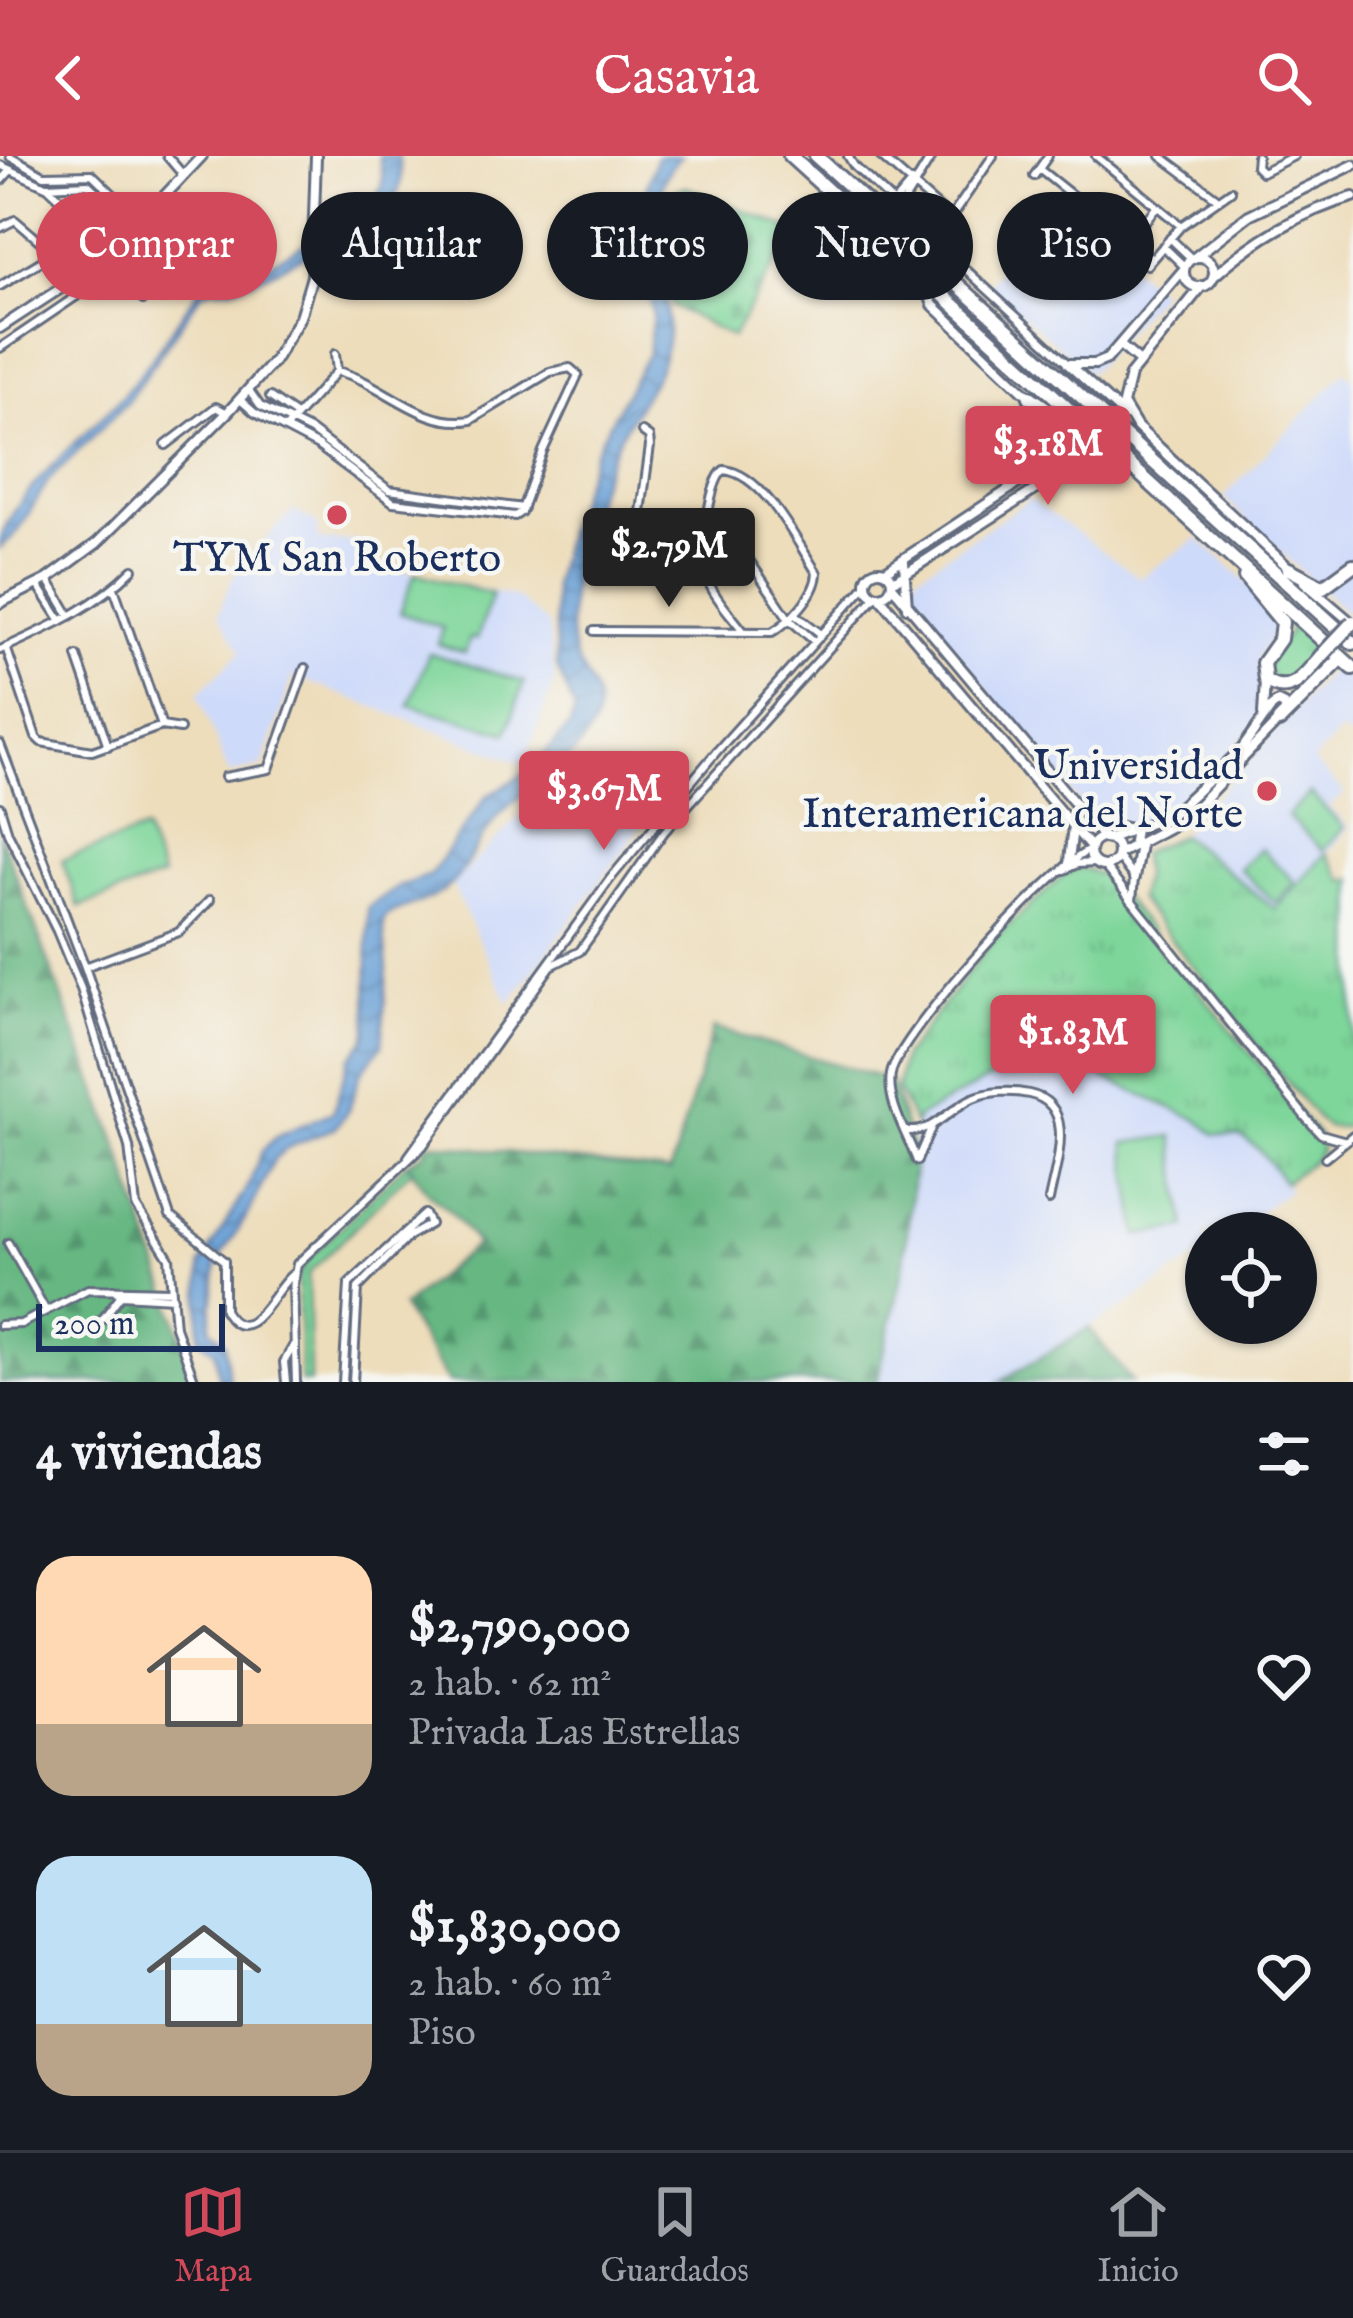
<!DOCTYPE html>
<html lang="es">
<head>
<meta charset="utf-8">
<style>
	body { margin:0; font-family:"IM FELL English",serif; background:#20242c; color:#f1f3f6; height:100vh; display:flex; flex-direction:column; font-size:45px; white-space:nowrap }
	* { box-sizing:border-box; margin:0 }
	p { font-size:39px; color:#9ea1a6 }
	.icon { flex:none; width:66px; height:66px; fill:none; stroke:currentColor; stroke-width:2; stroke-linecap:round; stroke-linejoin:round }
	.map { position:relative; height:1226px; overflow:hidden }
	.panel { display:flex; flex-direction:column; background:#171b24; flex:1 }
	.panel>* { flex:none }
	.top-card { position:absolute; left:36px; top:36px; width:1281px; height:108px; display:flex; gap:24px }
	.buttons { position:absolute; left:1185px; top:1056px; display:grid; gap:24px }
	.buttons a { display:grid; place-items:center; width:132px; height:132px; border-radius:50%; background:#171b24; box-shadow:0 3px 9px #0004; font-size:60px }
	.scale { position:absolute; left:36px; bottom:30px; width:189px; box-sizing:border-box; padding-left:12px; border:6px solid #1b2f5e; border-top:0; font-size:33px; line-height:42px; white-space:nowrap; color:#1b2f5e; -webkit-text-stroke:9px #f6f6f2; paint-order:stroke }
	.price { position:absolute; translate:-50% -102px; padding:0 27px; border-radius:12px; background:#d1495b; color:#fff; font-size:39px; line-height:78px; filter:drop-shadow(0 3px 6px #0008) }
	.price::after { content:''; position:absolute; left:50%; top:72px; width:36px; height:27px; margin-left:-18px; background:inherit; clip-path:polygon(0 0,100% 0,50% 100%) }
	.price.selected { background:#222; color:#fff }
	ul { padding:0; list-style:none }
	li { display:flex; align-items:center; gap:36px; height:300px; padding:0 36px }
	li span { display:grid; place-items:center; flex:none; width:336px; height:240px; border-radius:36px; color:#555 }
	li>.icon { margin-inline-start:auto }
	span .icon { width:144px; height:144px; fill:#fffc; stroke-width:1 }
	li b { font-size:51px }
	h2 { display:flex; justify-content:space-between; align-items:center; height:144px; padding:0 36px; font-size:51px }
	.pill { padding:0 42px; border-radius:54px; background:#171b24; box-shadow:0 3px 9px #0004; font-size:42px; line-height:108px }
	.pill.selected { background:#d1495b; color:#fff }
	header { display:flex; justify-content:space-between; align-items:center; height:156px; padding:0 36px; background:#d1495b; color:#fff; font-size:54px; font-weight:600 }
	.dock { display:flex; justify-content:space-around; align-items:center; height:168px; border-top:3px solid #363941; background:#171b24; font-size:33px; color:#9ea1a6 }
	.dock a { display:grid; justify-items:center; gap:6px }
	.dock .selected { color:#d1495b }
	.map>svg:first-child { display:block }
	.built { fill:#cedafa }
	.grass { fill:url(#grass-tufts); stroke:#4c827c; stroke-width:3 }
	.forest { fill:url(#forest-firs); stroke:#407370; stroke-width:3 }
	.cemetery { fill:url(#cemetery-stones); stroke:#4c827c; stroke-width:3 }
	.garden { fill:#7ed69a; stroke:#4c827c; stroke-width:3 }
	.water { fill:url(#water-waves); stroke:#41679a; stroke-width:3 }
	.lines { fill:none; stroke-linecap:round; stroke-linejoin:round }
	.minor-casing { stroke:#646c7f; stroke-width:12 }
	.tertiary-casing { stroke:#646c7f; stroke-width:14 }
	.trunk-casing { stroke:#646c7f; stroke-width:18 }
	.minor { stroke:#fff; stroke-width:6 }
	.tertiary { stroke:#fff; stroke-width:8 }
	.trunk { stroke:#fff; stroke-width:12 }
	.trunk-bridge-casing { stroke:#646c7f; stroke-width:18; stroke-linecap:butt }
	.trunk-bridge { stroke:#fff; stroke-width:12 }
	.poi-dot { fill:#d1495b; stroke:#f6f6f2; stroke-width:4.5 }
	.labels { text-anchor:middle; dominant-baseline:central; stroke-width:9; stroke-linejoin:round; paint-order:stroke }
	.poi-label { font-size:42px; fill:#1b2f5e; stroke:#f6f6f2 }
</style>
</head>
<body>
<header><svg class="icon" aria-label="back" viewBox="0 0 24 24"><path d="M15 5l-7 7 7 7"/></svg>Casavia<svg class="icon" aria-label="search" viewBox="0 0 24 24"><circle cx="10" cy="10" r="6"/><path d="M15 15l6 6"/></svg></header>
<div class="map">
<svg width="1353" height="1226" viewBox="0 0 1353 1226">
	<defs>
		<pattern id="grass-tufts" width="24" height="20" patternUnits="userSpaceOnUse" patternTransform="scale(3)"><rect width="24" height="20" fill="#7ed69a"/><path d="M3 7l-1-3M5 7V3M7 7l1-3M15 17l-1-3M17 17v-4M19 17l1-3" fill="none" stroke="#6cb887"/></pattern>
		<pattern id="forest-firs" width="22" height="20" patternUnits="userSpaceOnUse" patternTransform="scale(3)"><rect width="22" height="20" fill="#66b782"/><path d="M5 1l3.5 6h-7zM16 11l3.5 6h-7z" fill="#53956e"/></pattern>
		<pattern id="cemetery-stones" width="16" height="16" patternUnits="userSpaceOnUse" patternTransform="scale(3)"><rect width="16" height="16" fill="#7ed69a"/><path d="M2 7V4a2 2 0 0 1 4 0v3zM10 15v-3a2 2 0 0 1 4 0v3z" fill="#6cb887"/></pattern>
		<pattern id="water-waves" width="16" height="10" patternUnits="userSpaceOnUse" patternTransform="scale(3)"><rect width="16" height="10" fill="#679fd5"/><path d="M0 5q4-4 8 0t8 0" fill="none" stroke="#5482b0"/></pattern>
	</defs>
	<rect width="100%" height="100%" fill="#f6f6f2"/>
	<filter id="ink" filterUnits="userSpaceOnUse"><feTurbulence type="fractalNoise" baseFrequency=".00833" numOctaves="2"/><feDisplacementMap in="SourceGraphic" scale="24" xChannelSelector="R" yChannelSelector="G"/><feConvolveMatrix kernelMatrix="1 2 1 2 8 2 1 2 1" color-interpolation-filters="sRGB"/></filter>
	<filter id="wash" filterUnits="userSpaceOnUse"><feTurbulence type="fractalNoise" baseFrequency=".004" numOctaves="4" result="noise"/><feDisplacementMap in="SourceGraphic" scale="48" xChannelSelector="R" yChannelSelector="G"/><feGaussianBlur stdDeviation="2.7" result="paint"/><feColorMatrix in="noise" values="0 0 0 0 0 0 0 0 0 0 0 0 0 0 0 0 0 1.4 0 .05"/><feComposite in="paint" operator="in"/></filter>
	<g filter="url(#wash)">
		<rect width="100%" height="100%" fill="#edddbb"/>
		<path class="built" d="M 1052,45 L 1161,135 L 1090,217 L 987,129 Z
			M 1345,215 L 1353,223 L 1353,463 L 1223,342 Z
			M 1030,343 L 1140,422 L 1198,382 L 1251,430 L 1276,459 L 1274,477 L 1257,503 L 1260,552 L 1256,565 L 1228,602 L 1163,659 L 1121,670 L 1100,665 L 1084,652 L 909,438 L 914,421 Z
			M 293,354 L 318,368 L 318,384 L 363,386 L 370,407 L 516,441 L 548,469 L 555,524 L 524,608 L 293,520 L 262,611 L 229,618 L 198,537 L 241,496 L 218,458 L 235,416 Z
			M 1339,505 L 1353,518 L 1353,579 L 1349,582 L 1341,575 L 1313,605 L 1345,637 L 1329,651 L 1349,672 L 1275,754 L 1181,679 Z
			M 575,605 L 647,662 L 509,848 L 452,728 Z
			M 1052,914 L 1088,915 L 1114,923 L 1155,947 L 1196,963 L 1215,978 L 1241,979 L 1274,1010 L 1289,1034 L 1231,1077 L 1206,1077 L 1206,1095 L 1138,1142 L 999,1226 L 877,1226 L 903,1115 L 917,961 L 991,922 Z"/>
		<path class="grass" d="M 1287,460 L 1322,493 L 1290,528 L 1281,528 L 1267,515 L 1269,501 L 1290,475 Z
			M 1181,679 L 1275,753 L 1326,697 L 1344,725 L 1353,722 L 1353,964 L 1343,972 L 1327,971 L 1319,965 L 1138,743 L 1143,720 L 1141,697 Z
			M 1081,712 L 1106,721 L 1319,981 L 1321,993 L 1314,1004 L 1284,1026 L 1260,994 L 1241,980 L 1215,978 L 1196,963 L 1088,915 L 1052,914 L 991,922 L 918,961 L 915,969 L 897,934 L 903,901 L 996,781 L 1067,716 Z"/>
		<path class="forest" d="M 0,678 L 119,992 L 197,1226 L 0,1226 Z
			M 713,872 L 890,924 L 915,1001 L 903,1115 L 877,1226 L 448,1226 L 402,1151 L 477,1088 L 451,1056 L 429,1038 L 407,1007 L 426,996 L 424,992 L 431,987 L 670,1016 Z
			M 1089,1172 L 1132,1226 L 999,1226 Z"/>
		<path class="cemetery" d="M 685,31 L 795,75 L 732,181 L 673,150 C 666,112 661,73 672,36 Z"/>
		<path class="garden" d="M 415,417 L 492,438 L 477,483 L 470,482 L 465,497 L 438,488 L 443,472 L 400,457 Z
			M 429,497 L 524,526 L 507,577 L 409,549 Z
			M 1310,637 L 1344,672 L 1322,694 L 1287,660 Z
			M 145,674 L 162,721 L 79,751 L 62,704 Z
			M 1260,692 L 1295,726 L 1275,747 L 1239,713 Z
			M 1173,980 L 1186,1072 L 1138,1079 L 1125,987 Z
			M 407,1007 L 412,1013 L 308,1118 L 310,1226 L 301,1226 L 298,1120 L 310,1102 Z"/>
		<path class="water" d="M 379,0 L 398,0 C 401,16 404,31 393,44 C 377,65 256,128 229,132 C 218,133 214,130 203,136 L 128,245 L 48,325 L 19,374 L 0,393 C 0,347 90,276 120,242 C 151,208 176,165 203,128 C 217,121 227,127 239,122 C 267,110 362,59 378,37 C 386,26 381,13 379,0 Z
			M 657,0 L 681,0 C 634,45 671,122 668,177 C 666,216 635,250 618,284 C 604,313 593,347 584,379 C 574,412 564,462 574,496 C 578,513 594,528 597,546 C 604,591 524,633 498,660 C 478,682 468,715 444,734 C 427,748 404,748 386,760 L 383,767 L 387,812 L 382,890 L 361,916 L 349,953 L 335,972 L 289,991 L 275,1002 L 247,1060 L 217,1107 L 210,1172 L 225,1187 L 229,1226 L 219,1226 L 215,1195 L 199,1183 L 201,1109 L 249,1028 L 262,995 L 278,979 L 333,956 L 349,903 L 364,884 L 367,875 L 368,751 L 401,729 L 430,719 L 487,640 L 529,615 L 570,570 L 575,554 L 557,511 L 553,429 L 566,374 L 596,293 L 648,197 L 653,160 L 645,108 L 645,54 L 647,30 Z"/>
	</g>
	<g filter="url(#ink)">
		<g class="lines">
			<defs>
				<path id="minor" d="M 10,0 L 44,19 L 92,18 L 119,44 L 156,51
					M 167,0 L 184,20
					M 848,0 L 854,10 L 1068,208
					M 880,0 L 960,70
					M 1096,0 L 1181,70
					M 1161,0 L 1217,42
					M 1257,0 L 1256,10 L 1262,16 L 1294,0
					M 0,9 L 46,30 L 88,28 L 136,72
					M 1039,13 L 1152,103
					M 1034,20 L 1048,0
					M 0,26 L 11,14
					M 48,31 L 89,70
					M 894,47 L 912,26
					M 900,52 L 932,0
					M 950,63 L 993,0
					M 0,72 L 15,64 L 55,98
					M 83,76 L 110,49
					M 1170,82 L 1192,103
					M 1130,85 L 1157,50
					M 1163,90 L 1185,111
					M 1147,109 L 1181,70 L 1231,35
					M 115,114 L 143,144
					M 0,130 L 65,91 L 75,92
					M 0,192 L 115,114 L 104,104
					M 335,198 L 337,215
					M 248,233 L 260,250 L 311,275 L 389,334 L 523,352
					M 270,241 L 296,259
					M 239,243 L 255,257 L 318,290 L 393,346 L 515,360 L 521,356 L 543,295 L 578,219 L 570,212 L 550,216 L 471,264 C 421,273 383,226 337,215 L 286,272
					M 166,289 L 216,251 L 227,257
					M 728,373 L 789,463 L 814,485
					M 602,411 L 707,425
					M 633,415 L 650,290 L 649,281 L 642,276
					M 48,423 L 70,460
					M 38,429 L 61,465
					M 114,432 L 162,570
					M 795,458 L 821,478
					M 594,475 L 772,476 C 790,466 816,439 817,417 C 797,386 764,318 724,314 C 707,326 700,407 709,427 C 716,444 733,461 744,476
					M 6,491 L 36,581 L 41,586 L 92,595 L 162,570
					M 0,494 C 48,472 96,451 133,413
					M 77,500 L 108,590
					M 162,570 L 180,573
					M 0,588 L 85,811 L 170,1060 L 224,1105 L 224,1154 C 250,1198 273,1132 293,1118
					M 225,621 L 269,613 L 305,512
					M 0,651 L 8,677 L 57,775 L 81,833 L 129,991 L 136,1050 L 169,1102 L 175,1171 L 195,1226
					M 1118,701 L 1134,722 L 1132,745
					M 1104,710 L 1307,963 L 1321,978 L 1346,985
					M 1064,714 L 1077,708 L 1095,707
					M 85,811 L 179,776 L 210,744
					M 907,975 C 934,977 950,952 973,942 C 990,935 1011,934 1029,938 C 1078,948 1056,1008 1049,1044
					M 408,1001 L 610,723 L 717,595 L 866,429
					M 918,1002 L 932,970
					M 1325,1002 L 1353,979
					M 917,1005 C 908,980 886,945 891,918 C 898,880 1053,708 1090,694
					M 8,1087 L 46,1155
					M 113,1133 L 121,1139 L 173,1142
					M 0,1169 L 21,1168 L 88,1133 L 172,1135
					M 98,1169 L 120,1140
					M 286,1226 L 284,1206 L 295,1187
					M 296,1226 L 293,1129 L 297,1108 L 423,990 L 551,810 L 580,795 L 664,676 L 876,440
					M 343,1226 L 349,1128 L 425,1058
					M 353,1226 L 358,1132 L 409,1080 L 430,1068 L 425,1058"/>
				<path id="tertiary" d="M1184 116a15 15 0 1 1 30 0a15 15 0 1 1-30 0Z
					M 1194,102 L 1249,59 L 1353,9
					M 1213,121 C 1251,86 1302,55 1353,41
					M 924,126 L 933,149 L 1030,241
					M 1202,130 L 1130,219 L 1123,248 L 1137,271 L 1289,412
					M 0,172 L 104,104 L 202,0
					M 1121,190 L 1140,206
					M 1068,208 L 1095,208 L 1107,203 L 1184,113
					M 1069,209 L 1125,260
					M 904,406 L 907,451
					M866 427a13 13 0 1 1 26 0a13 13 0 1 1-26 0Z
					M 885,415 L 1061,299 L 1067,283 L 1059,267
					M 892,426 L 1055,321 L 1085,295 L 1117,299
					M 1304,426 L 1352,467
					M 892,430 L 1104,682
					M 879,440 L 1091,692
					M 0,447 L 48,423 L 97,387 L 227,257 L 274,205 L 300,161 L 312,120 L 316,0
					M 1263,558 L 1265,525
					M 1090,664 L 1135,674 L 1133,685 L 1140,689 L 1134,722
					M1090 696a14 14 0 1 1 28 0a14 14 0 1 1-28 0Z
					M 1108,683 L 1169,660 L 1186,645 L 1242,593 L 1272,550 L 1278,546 L 1284,549 L 1286,557 L 1185,663 L 1118,698
					M 1069,705 L 1073,671"/>
				<path id="trunk" d="M 790,0 L 1353,512
					M 816,0 L 1353,487
					M 1030,241 L 1079,276 L 1098,280
					M 1289,413 L 1323,431 L 1353,409
					M 1245,421 L 1282,466 L 1280,483 L 1263,507 L 1265,524 C 1290,542 1305,519 1321,500
					M 1279,565 L 1342,502"/>
			</defs>
			<use href="#minor" class="minor-casing"/>
			<use href="#tertiary" class="tertiary-casing"/>
			<use href="#trunk" class="trunk-casing"/>
			<use href="#minor" class="minor"/>
			<use href="#tertiary" class="tertiary"/>
			<use href="#trunk" class="trunk"/>
			<defs>
				<path id="trunk-bridge" d="M 1321,500 L 1353,466"/>
			</defs>
			<use href="#trunk-bridge" class="trunk-bridge-casing"/>
			<use href="#trunk-bridge" class="trunk-bridge"/>
		</g>
	</g>
	<g class="poi-dot">
		<circle cx="337" cy="359" r="12"/>
		<circle cx="1267" cy="635" r="12"/>
	</g>
	<g class="labels">
		<g class="poi-label">
			<text x="337" y="403">TYM San Roberto</text>
			<text x="1243" y="611" text-anchor="end">Universidad<tspan x="1243" dy="48">Interamericana del Norte</tspan></text>
		</g>
	</g>
</svg>
<div class="buttons">
<a><svg class="icon" aria-label="locate" viewBox="0 0 24 24"><circle cx="12" cy="12" r="6"/><path d="M12 2v4M12 18v4M2 12h4M18 12h4"/></svg></a>
</div>
<div class="scale">200 m</div>
<b class="price" style="left:1048px;top:352px">$3.18M</b>
<b class="price selected" style="left:669px;top:454px">$2.79M</b>
<b class="price" style="left:604px;top:697px">$3.67M</b>
<b class="price" style="left:1073px;top:941px">$1.83M</b>
<div class="top-card">
<a class="pill selected">Comprar</a>
<a class="pill">Alquilar</a>
<a class="pill">Filtros</a>
<a class="pill">Nuevo</a>
<a class="pill">Piso</a>
</div>
</div>
<section class="panel">
<h2>4 viviendas<svg class="icon" aria-label="filters" viewBox="0 0 24 24"><path d="M4 7h16M4 17h16"/><circle cx="9" cy="7" r="2"/><circle cx="15" cy="17" r="2"/></svg></h2>
<ul>
<li><span style="background:linear-gradient(#ffd9b3 70%,#b9a48a 0)"><svg class="icon" aria-label="home" viewBox="0 0 24 24"><path d="M3 11l9-7 9 7M6 9v11h12V9"/></svg></span><div><b>$2,790,000</b><p>2 hab. · 62 m²</p><p>Privada Las Estrellas</p></div><svg class="icon" aria-label="heart" viewBox="0 0 24 24"><path d="M12 20l-8-8c-3-5 5-10 8-4 3-6 11-1 8 4z"/></svg></li>
<li><span style="background:linear-gradient(#bfe0f5 70%,#b9a48a 0)"><svg class="icon" aria-label="home" viewBox="0 0 24 24"><path d="M3 11l9-7 9 7M6 9v11h12V9"/></svg></span><div><b>$1,830,000</b><p>2 hab. · 60 m²</p><p>Piso</p></div><svg class="icon" aria-label="heart" viewBox="0 0 24 24"><path d="M12 20l-8-8c-3-5 5-10 8-4 3-6 11-1 8 4z"/></svg></li>
</ul>
</section>
<nav class="dock">
<a class="selected"><svg class="icon" aria-label="map" viewBox="0 0 24 24"><path d="M3 6l6-2 6 2 6-2v14l-6 2-6-2-6 2zM9 4v14M15 6v14"/></svg>Mapa</a>
<a><svg class="icon" aria-label="saved" viewBox="0 0 24 24"><path d="M7 4h10v16l-5-4-5 4z"/></svg>Guardados</a>
<a><svg class="icon" aria-label="home" viewBox="0 0 24 24"><path d="M3 11l9-7 9 7M6 9v11h12V9"/></svg>Inicio</a>
</nav>
</body>
</html>
